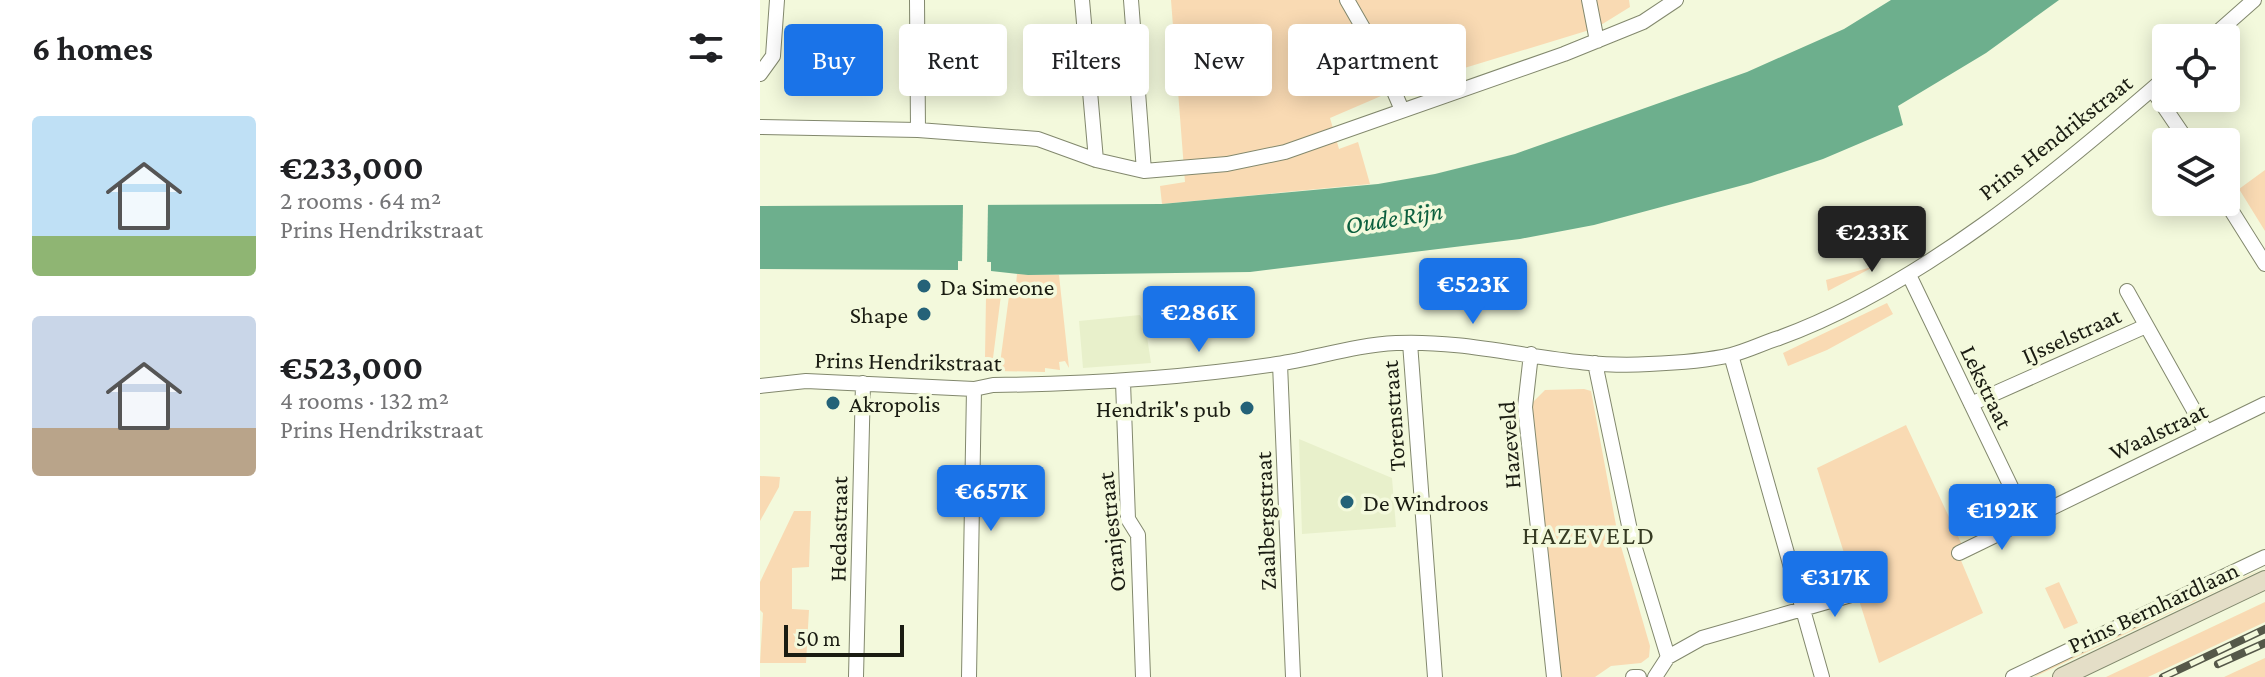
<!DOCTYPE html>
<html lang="en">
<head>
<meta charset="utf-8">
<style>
	body { margin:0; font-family:"Crimson Pro",serif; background:#f6f6f6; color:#202124; height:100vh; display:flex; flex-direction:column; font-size:30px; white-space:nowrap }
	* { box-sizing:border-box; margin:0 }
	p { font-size:26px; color:#757577 }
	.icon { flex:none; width:44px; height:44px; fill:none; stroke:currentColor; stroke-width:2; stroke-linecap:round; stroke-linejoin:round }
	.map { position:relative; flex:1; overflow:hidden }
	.sheet { display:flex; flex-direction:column; background:#fff; width:760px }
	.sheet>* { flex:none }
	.hud { position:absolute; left:24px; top:24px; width:760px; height:72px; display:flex; gap:16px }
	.fabs { position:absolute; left:1392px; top:24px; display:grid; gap:16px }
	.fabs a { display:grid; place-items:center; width:88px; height:88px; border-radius:8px; background:#fff; box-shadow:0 4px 20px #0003; font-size:40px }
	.scale { position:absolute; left:24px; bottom:20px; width:120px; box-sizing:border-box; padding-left:8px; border:4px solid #1a1c12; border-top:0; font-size:22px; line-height:28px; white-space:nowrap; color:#1a1c12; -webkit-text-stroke:6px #f3f9dc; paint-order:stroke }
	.price { position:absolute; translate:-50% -68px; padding:0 18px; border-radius:8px; background:#1a73e8; color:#fff; font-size:26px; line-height:52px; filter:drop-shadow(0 2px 4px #0008) }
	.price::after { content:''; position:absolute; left:50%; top:48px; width:24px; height:18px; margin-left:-12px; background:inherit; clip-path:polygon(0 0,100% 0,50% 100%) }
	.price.current { background:#222; color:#fff }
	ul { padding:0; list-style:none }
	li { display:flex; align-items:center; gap:24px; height:200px; padding:0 32px }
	li span { display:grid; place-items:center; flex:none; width:224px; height:160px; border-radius:8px; color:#555 }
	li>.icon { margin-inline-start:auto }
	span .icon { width:96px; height:96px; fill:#fffc; stroke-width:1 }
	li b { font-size:34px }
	h2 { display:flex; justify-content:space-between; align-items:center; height:96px; padding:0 32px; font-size:34px }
	.tag { padding:0 28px; border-radius:8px; background:#fff; box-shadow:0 4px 20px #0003; font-size:28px; line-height:72px }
	.tag.current { background:#1a73e8; color:#fff }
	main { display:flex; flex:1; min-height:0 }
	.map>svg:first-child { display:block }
	.built { fill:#e8f0cb }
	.green { fill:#f9dab3 }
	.water { fill:#6daf8d }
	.pier { fill:#f3f9dc }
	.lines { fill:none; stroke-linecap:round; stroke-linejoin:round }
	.minor-casing { stroke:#82886d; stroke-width:16 }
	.secondary-casing { stroke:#82886d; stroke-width:20 }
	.minor { stroke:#fff; stroke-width:14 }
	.secondary { stroke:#e4dec7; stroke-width:18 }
	.rail-casing { stroke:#555849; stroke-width:8 }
	.rail { stroke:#f3f9dc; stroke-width:5; stroke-dasharray:15; stroke-linecap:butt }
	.poi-dot { fill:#246278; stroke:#f3f9dc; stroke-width:3 }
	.labels { text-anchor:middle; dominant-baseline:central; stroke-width:7; stroke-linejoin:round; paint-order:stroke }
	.street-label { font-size:24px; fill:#1a1c12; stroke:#f3f9dc }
	.poi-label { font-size:24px; fill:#1a1c12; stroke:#f3f9dc; text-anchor:start }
	.water-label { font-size:26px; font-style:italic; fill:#0b5f3e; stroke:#f3f9dc }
	.neighbourhood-label { font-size:26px; letter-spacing:2px; fill:#363b23; stroke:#f3f9dc }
</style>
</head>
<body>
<main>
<section class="sheet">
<h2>6 homes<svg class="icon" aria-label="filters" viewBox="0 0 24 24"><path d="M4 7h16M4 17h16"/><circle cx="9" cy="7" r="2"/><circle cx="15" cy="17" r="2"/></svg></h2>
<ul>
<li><span style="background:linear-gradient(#bfe0f5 75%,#8fb573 0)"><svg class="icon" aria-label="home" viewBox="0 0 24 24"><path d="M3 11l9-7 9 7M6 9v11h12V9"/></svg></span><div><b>€233,000</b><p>2 rooms · 64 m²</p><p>Prins Hendrikstraat</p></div></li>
<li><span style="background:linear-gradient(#c9d6e8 70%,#b9a48a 0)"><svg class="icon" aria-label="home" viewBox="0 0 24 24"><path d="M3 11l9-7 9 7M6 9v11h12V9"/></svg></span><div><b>€523,000</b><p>4 rooms · 132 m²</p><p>Prins Hendrikstraat</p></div></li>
</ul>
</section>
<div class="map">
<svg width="1505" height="677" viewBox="0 0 1505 677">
	<rect width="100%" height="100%" fill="#f3f9dc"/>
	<path class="built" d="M 380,315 L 385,324 L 391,363 L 323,368 L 319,321 Z
		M 539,439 L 632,478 L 636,527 L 542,534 Z"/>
	<path class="green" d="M 411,0 L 869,0 L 870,7 L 836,28 L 642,87 L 570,118 L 579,149 L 598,142 L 610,184 L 402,204 L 400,186 L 425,182 Z
		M 1505,170 L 1505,231 L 1479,189 Z
		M 1115,266 L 1068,291 L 1066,280 Z
		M 257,274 L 299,275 L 309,368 L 305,361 L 299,362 L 300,370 L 285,368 L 285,372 L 239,371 L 249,296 L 255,295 Z
		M 236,293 L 241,295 L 233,358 L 225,357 L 226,297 Z
		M 1127,303 L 1133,314 L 1067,350 L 1028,366 L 1023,353 Z
		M 824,389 L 831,391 L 858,536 L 890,646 L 889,657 L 881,663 L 851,666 L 835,677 L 799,677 L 771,404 L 785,390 Z
		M 1146,425 L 1203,547 L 1197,551 L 1223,613 L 1119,663 L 1057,468 Z
		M 0,476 L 20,477 L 19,487 L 0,521 Z
		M 34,511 L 51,511 L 49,567 L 32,568 L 32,609 L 49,610 L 46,663 L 0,663 L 3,613 L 0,610 L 0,582 Z
		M 1505,568 L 1274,677 L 1283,669 L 1465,586 L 1465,582 L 1478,575 L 1482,578 Z
		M 1299,582 L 1318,623 L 1304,629 L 1285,588 Z
		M 1505,602 L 1505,622 L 1388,677 L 1346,677 Z
		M 1505,658 L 1505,677 L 1464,677 Z"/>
	<path class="water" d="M 1131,0 L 1299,0 L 1226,53 L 1138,106 L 1143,125 L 1063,159 L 991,183 L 834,225 L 760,239 L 490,272 L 268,275 L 231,271 L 231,262 L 198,261 L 198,270 L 0,269 L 0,206 L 402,204 L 618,184 L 675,174 L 755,154 L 987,72 L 1084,29 Z"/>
	<path class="pier" d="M 203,204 L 228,204 L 227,266 L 202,265 Z"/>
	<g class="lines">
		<defs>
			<path id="minor" d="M 157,0 L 158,130
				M 322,0 L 336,160
				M 371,0 L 384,171
				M 587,0 L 618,54 L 642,110
				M 829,0 L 837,41
				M 1451,38 L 1494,0
				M 0,74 L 13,56 L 17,0
				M 1392,89 L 1428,142
				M 0,127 L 158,130 L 278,139 L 336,160 L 384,171 L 467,164 L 525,152 L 804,54 L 883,22 L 916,0
				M 1466,202 L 1505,264
				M 1149,275 L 1266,518
				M 1367,291 L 1446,432
				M 650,343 L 675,677
				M 771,354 L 765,407 L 794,677
				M 971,355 L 1062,677
				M 835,363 L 871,535 L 908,657
				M 520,364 L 533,677
				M 363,382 L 368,519 L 378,535 L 383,677
				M 0,386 L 46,381 L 214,389 L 233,385 C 328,384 423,378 517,364 C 557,358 595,345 636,343 C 721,339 804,370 889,364 C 915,363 945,361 971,355 C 987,351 1003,343 1019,338 C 1159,287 1293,175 1406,77
				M 1211,404 L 1386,326
				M 1199,553 L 1505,404
				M 96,677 L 103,383
				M 209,677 L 214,389
				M 873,677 L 879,677
				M 895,677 L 908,657 L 942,638 L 1098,593
				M 1253,677 L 1505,557"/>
			<path id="secondary" d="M 1302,677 L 1505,580"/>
		</defs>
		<use href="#minor" class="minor-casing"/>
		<use href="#secondary" class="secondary-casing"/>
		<use href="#minor" class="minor"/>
		<use href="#secondary" class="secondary"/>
		<defs>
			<path id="rail" d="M 1458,664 L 1505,643
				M 1403,677 L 1505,629"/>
		</defs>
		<use href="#rail" class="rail-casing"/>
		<use href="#rail" class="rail"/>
	</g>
	<g class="poi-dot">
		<circle cx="164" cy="286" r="8"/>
		<circle cx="164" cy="314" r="8"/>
		<circle cx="73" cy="403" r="8"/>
		<circle cx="487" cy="408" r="8"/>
		<circle cx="587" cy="502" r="8"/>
	</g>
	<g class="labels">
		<g class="street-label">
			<text transform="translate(1295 137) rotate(-38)">Prins Hendrikstraat</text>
			<text transform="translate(1311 335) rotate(-24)">IJsselstraat</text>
			<text transform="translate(148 361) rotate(1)">Prins Hendrikstraat</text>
			<text transform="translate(1227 387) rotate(64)">Lekstraat</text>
			<text transform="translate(633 416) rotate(-94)">Torenstraat</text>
			<text transform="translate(1398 431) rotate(-25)">Waalstraat</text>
			<text transform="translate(749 445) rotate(-94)">Hazeveld</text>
			<text transform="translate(505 521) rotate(-92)">Zaalbergstraat</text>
			<text transform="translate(78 529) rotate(-89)">Hedastraat</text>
			<text transform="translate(351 532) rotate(-96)">Oranjestraat</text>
			<text transform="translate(1393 607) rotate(-25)">Prins Bernhardlaan</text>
		</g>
		<g class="poi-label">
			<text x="180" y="286">Da Simeone</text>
			<text x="148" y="314" text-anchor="end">Shape</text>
			<text x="89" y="403">Akropolis</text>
			<text x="471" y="408" text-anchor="end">Hendrik's pub</text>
			<text x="603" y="502">De Windroos</text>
		</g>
		<g class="water-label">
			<text transform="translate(634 218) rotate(-9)">Oude Rijn</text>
		</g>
		<g class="neighbourhood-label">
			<text x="829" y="535">HAZEVELD</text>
		</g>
	</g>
</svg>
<div class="fabs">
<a><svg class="icon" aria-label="locate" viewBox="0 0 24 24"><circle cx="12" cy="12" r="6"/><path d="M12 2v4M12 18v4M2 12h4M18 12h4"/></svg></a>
<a><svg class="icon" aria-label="layers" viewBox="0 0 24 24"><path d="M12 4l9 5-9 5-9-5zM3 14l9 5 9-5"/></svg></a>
</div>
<div class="scale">50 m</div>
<b class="price current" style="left:1112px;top:274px">€233K</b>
<b class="price" style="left:713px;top:326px">€523K</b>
<b class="price" style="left:439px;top:354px">€286K</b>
<b class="price" style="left:231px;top:533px">€657K</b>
<b class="price" style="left:1242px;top:552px">€192K</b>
<b class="price" style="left:1075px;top:619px">€317K</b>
<div class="hud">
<a class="tag current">Buy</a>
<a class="tag">Rent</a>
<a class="tag">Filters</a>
<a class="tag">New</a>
<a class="tag">Apartment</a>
</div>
</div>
</main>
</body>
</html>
